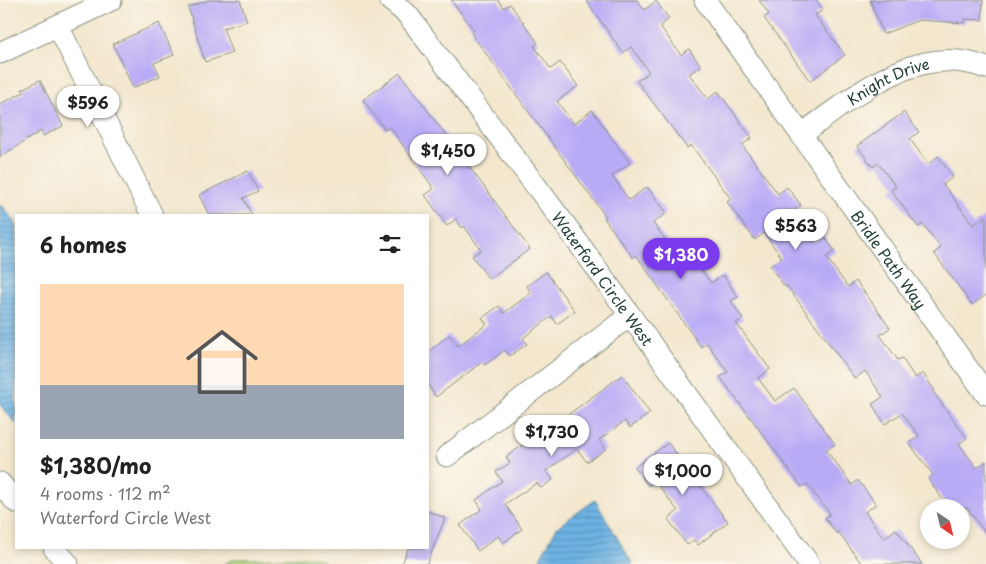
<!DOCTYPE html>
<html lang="en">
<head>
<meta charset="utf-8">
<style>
	body { margin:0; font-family:"Playpen Sans",sans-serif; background:#f2f2f2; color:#222; height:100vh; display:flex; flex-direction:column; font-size:19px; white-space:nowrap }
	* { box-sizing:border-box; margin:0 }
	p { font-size:16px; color:#767676 }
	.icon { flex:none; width:28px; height:28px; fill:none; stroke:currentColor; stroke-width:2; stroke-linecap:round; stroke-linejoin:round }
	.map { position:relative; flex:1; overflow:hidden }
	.panel { position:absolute; left:15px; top:214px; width:414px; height:335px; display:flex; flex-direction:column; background:#fff; border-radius:0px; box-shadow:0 2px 8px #0003 }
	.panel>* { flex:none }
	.needle { width:32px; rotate:145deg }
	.controls { position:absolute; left:920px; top:499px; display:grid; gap:10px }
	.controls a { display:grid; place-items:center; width:50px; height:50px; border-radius:50%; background:#fff; box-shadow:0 2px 8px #0003; font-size:25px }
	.price { position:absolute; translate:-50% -42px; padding:0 11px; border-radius:18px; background:#fff; color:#222; font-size:16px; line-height:32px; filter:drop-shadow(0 1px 2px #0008) }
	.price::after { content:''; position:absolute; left:50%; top:30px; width:15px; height:11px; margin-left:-8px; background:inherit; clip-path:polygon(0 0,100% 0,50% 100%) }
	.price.current { background:#7c3aed; color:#fff }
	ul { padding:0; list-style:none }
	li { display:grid; align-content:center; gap:10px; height:265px; padding:0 25px }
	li+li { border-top:1px solid #e0e0e0 }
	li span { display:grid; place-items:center; height:155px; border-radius:0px; color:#555 }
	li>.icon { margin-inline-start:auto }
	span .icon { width:90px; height:90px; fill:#fffc; stroke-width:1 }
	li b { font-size:21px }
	h2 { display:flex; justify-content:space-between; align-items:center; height:60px; padding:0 25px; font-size:21px }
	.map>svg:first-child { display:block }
	.wetland { fill:url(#wetland-marsh); stroke:#67895a }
	.water { fill:url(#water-rules); stroke:#46788c }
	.building { fill:#b9aaf6 }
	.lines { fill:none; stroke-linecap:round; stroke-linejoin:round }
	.minor-casing { stroke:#899281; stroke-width:23 }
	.minor { stroke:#fff; stroke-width:21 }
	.labels { text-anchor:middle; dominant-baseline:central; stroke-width:4; stroke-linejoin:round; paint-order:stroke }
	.street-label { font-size:15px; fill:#1f3d34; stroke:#fbf7ec }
</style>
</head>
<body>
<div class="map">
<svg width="986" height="564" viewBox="0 0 986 564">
	<defs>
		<pattern id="wetland-marsh" width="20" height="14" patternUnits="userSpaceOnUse" patternTransform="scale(1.25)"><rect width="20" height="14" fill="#afd57f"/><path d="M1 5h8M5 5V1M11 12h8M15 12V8" fill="none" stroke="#8eae69"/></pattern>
		<pattern id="water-rules" width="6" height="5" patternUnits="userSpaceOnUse" patternTransform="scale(1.25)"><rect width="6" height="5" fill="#6db2e3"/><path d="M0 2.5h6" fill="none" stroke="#5992b9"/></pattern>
	</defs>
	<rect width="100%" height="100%" fill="#fbf7ec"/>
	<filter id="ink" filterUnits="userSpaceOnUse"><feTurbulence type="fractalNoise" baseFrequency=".02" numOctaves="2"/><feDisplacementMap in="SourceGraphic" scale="10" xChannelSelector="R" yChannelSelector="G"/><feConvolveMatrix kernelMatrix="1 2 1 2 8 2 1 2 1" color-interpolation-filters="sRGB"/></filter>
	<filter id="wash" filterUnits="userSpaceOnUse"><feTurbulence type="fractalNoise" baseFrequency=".0096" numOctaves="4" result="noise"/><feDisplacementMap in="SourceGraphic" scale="20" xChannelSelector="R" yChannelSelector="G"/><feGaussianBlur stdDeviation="1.12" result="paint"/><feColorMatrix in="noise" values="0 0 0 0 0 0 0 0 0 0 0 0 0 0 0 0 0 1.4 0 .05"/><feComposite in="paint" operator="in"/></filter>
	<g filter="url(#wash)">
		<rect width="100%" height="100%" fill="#f3e7ce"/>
		<path class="wetland" d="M 314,557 L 329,564 L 224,564 L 234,559 Z"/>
		<path class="water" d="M 2,205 L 15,222 L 16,231 L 16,424 L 0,405 L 0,206 Z
			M 595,500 L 633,564 L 537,564 L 557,527 Z"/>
		<g id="blocks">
			<path class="building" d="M 209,0 L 240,0 L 247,21 L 223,28 L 232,53 L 205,62 L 188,7 Z
				M 451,0 L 498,0 L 504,8 L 510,4 L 538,43 L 534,46 L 551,69 L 560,62 L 578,86 L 557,101 L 574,124 L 592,110 L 630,163 L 612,176 L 629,200 L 647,187 L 667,213 L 653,223 L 683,263 L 691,257 L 711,283 L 723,275 L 738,297 L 731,301 L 743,319 L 736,323 L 770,369 L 758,378 L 775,401 L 794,388 L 835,444 L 826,450 L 852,485 L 858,480 L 876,504 L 865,512 L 884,538 L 896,529 L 922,564 L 862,564 L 838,532 L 836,533 L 825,518 L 830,514 L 807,484 L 802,487 L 720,377 L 728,372 L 707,343 L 701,347 L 636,255 L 633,258 L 604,218 L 606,217 L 471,33 L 474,30 Z
				M 586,0 L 637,0 L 644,10 L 656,1 L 669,19 L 660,26 L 681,55 L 689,49 L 701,66 L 689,74 L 708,99 L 718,91 L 752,138 L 742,145 L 778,194 L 787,187 L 801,205 L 792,212 L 814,242 L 823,235 L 835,251 L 826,257 L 848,287 L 856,281 L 868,297 L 890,328 L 880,335 L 898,360 L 902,358 L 915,378 L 923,373 L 935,391 L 933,392 L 967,438 L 959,444 L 977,468 L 986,461 L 986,534 L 967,508 L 949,508 L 928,479 L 933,475 L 909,443 L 919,436 L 902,413 L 885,424 L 872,404 L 883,397 L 865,371 L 855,379 L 787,286 L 785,287 L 770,266 L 782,258 L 764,233 L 755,240 L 727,202 L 731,199 L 691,145 L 687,148 L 637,81 L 649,72 L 631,47 L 623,53 Z
				M 759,0 L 816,0 L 823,10 L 815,15 L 845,55 L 810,81 L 764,18 L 769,14 Z
				M 870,0 L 983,0 L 982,20 L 965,19 L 965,23 L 919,20 L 883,34 Z
				M 159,23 L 174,55 L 154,63 L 160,76 L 133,88 L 113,44 Z
				M 400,73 L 530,249 L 489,279 L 472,256 L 481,250 L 464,226 L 462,228 L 456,219 L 447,226 L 425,195 L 434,189 L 390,127 L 385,130 L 363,100 Z
				M 40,80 L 63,126 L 43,136 L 41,131 L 0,157 L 0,104 L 24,92 L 22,89 Z
				M 904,112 L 919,132 L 910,139 L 928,164 L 938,156 L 953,177 L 943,184 L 973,225 L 986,216 L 986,295 L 972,305 L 934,253 L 941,248 L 923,224 L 918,227 L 891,190 L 896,187 L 878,163 L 873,167 L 857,146 Z
				M 248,171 L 258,191 L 243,198 L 252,215 L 209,215 L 199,195 Z
				M 546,272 L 575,311 L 557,324 L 552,316 L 523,338 L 527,344 L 510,356 L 505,350 L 485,365 L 482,362 L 436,397 L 428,385 L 428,352 L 449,335 L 458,346 L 487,324 L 482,318 L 499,306 L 504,313 L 531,293 L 527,286 Z
				M 622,375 L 650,413 L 630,428 L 625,421 L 599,440 L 606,449 L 587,462 L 577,449 L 546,471 L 553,480 L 541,488 L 537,483 L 505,504 L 522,529 L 503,543 L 498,536 L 478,551 L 460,525 L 482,509 L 476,500 L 502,481 L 496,472 L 510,463 L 506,457 L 527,442 L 528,444 Z
				M 668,443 L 728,522 L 698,545 L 694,540 L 687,545 L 668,519 L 678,511 L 655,481 L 648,486 L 635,467 Z
				M 428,511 L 445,518 L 427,564 L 402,564 L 408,548 L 428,548 Z"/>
		</g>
	</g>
	<g filter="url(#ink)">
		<use href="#blocks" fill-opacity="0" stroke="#899281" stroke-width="1"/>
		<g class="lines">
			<defs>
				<g id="minor">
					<path id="s1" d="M 390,0 L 407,14 L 569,230 L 809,564"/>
					<path id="s2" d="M 705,0 L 986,394"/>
					<path d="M 58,26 L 152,215"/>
					<path d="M 0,53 L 111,0"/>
					<path id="s3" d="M 802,134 C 854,97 917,40 986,68"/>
					<path d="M 447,456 L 629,316"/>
					<path d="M 0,483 L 16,502"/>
					<path d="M 54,548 L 68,564"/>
				</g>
			</defs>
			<use href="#minor" class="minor-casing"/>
			<use href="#minor" class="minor"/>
		</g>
	</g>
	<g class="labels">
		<g class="street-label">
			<text stroke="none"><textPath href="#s3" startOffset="102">Knight Drive</textPath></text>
			<text stroke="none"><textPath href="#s2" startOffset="318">Bridle Path Way</textPath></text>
			<text stroke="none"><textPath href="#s1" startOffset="351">Waterford Circle West</textPath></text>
		</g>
	</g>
</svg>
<div class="controls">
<a><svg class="needle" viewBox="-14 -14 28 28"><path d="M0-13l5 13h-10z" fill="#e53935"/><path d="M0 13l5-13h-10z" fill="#767676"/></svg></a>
</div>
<b class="price" style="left:88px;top:128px">$596</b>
<b class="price" style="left:448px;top:176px">$1,450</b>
<b class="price" style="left:796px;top:251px">$563</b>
<b class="price current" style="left:681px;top:280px">$1,380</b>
<b class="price" style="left:552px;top:457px">$1,730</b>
<b class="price" style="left:683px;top:496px">$1,000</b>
<section class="panel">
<h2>6 homes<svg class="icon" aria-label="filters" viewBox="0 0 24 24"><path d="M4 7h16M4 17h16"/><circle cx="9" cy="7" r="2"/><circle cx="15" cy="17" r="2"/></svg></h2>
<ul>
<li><span style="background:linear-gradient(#ffd9b3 65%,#9aa5b1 0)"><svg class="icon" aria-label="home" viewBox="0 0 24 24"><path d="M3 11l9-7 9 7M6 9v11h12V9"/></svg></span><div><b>$1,380/mo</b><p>4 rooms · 112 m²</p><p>Waterford Circle West</p></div></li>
</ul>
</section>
</div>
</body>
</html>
